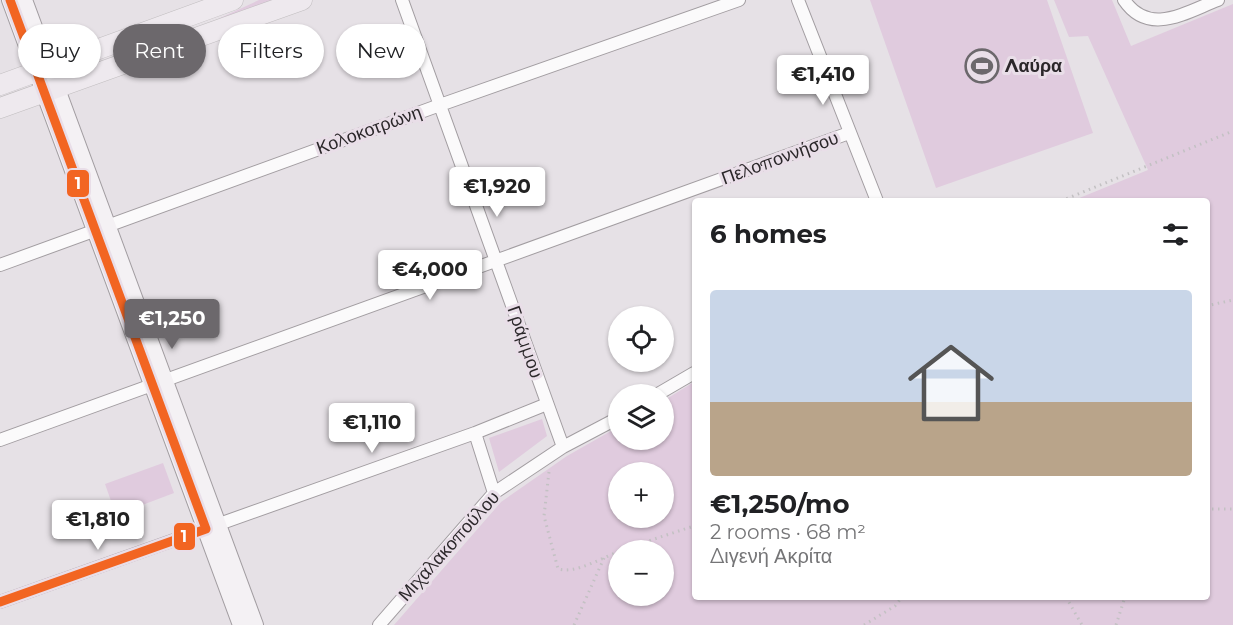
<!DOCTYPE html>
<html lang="en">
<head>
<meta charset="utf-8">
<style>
	body { margin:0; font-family:Montserrat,sans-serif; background:#f6f6f6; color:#202124; height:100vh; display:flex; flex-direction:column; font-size:22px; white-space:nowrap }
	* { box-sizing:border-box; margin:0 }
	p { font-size:20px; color:#757577 }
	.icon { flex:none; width:33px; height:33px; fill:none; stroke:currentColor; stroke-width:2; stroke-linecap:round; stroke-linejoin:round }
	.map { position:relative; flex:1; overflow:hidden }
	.drawer { position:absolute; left:692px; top:198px; width:518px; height:402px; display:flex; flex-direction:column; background:#fff; border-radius:6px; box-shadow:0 2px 4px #0004 }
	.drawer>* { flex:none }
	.guide { position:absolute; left:18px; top:24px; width:570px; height:54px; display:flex; gap:12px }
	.buttons { position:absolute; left:608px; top:306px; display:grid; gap:12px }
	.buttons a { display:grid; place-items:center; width:66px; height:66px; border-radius:50%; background:#fff; box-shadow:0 2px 4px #0004; font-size:30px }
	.price { position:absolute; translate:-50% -51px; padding:0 14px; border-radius:6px; background:#fff; color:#222; font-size:20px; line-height:39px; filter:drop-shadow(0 2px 3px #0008) }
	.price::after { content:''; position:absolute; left:50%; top:36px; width:18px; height:14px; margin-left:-9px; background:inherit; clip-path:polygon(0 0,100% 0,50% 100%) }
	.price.on { background:#6c686c; color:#fff }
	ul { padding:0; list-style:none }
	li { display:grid; align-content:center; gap:12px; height:318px; padding:0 18px }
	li+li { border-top:2px solid #e0e0e0 }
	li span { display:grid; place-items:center; height:186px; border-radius:6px; color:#555 }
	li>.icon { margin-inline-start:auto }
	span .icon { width:108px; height:108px; fill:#fffc; stroke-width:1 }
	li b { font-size:26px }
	h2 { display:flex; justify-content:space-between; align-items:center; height:72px; padding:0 18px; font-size:26px }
	.tag { padding:0 21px; border-radius:27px; background:#fff; box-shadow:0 2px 4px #0004; font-size:21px; line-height:54px }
	.tag.on { background:#6c686c; color:#fff }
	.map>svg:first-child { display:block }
	.green { fill:#e0cbde; fill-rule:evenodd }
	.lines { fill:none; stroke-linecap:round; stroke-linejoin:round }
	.street-casing { stroke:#a29da1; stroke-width:14 }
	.secondary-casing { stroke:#a29da1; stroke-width:18 }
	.primary-casing { stroke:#c0bdbf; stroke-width:21 }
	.path { stroke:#c3c1c3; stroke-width:3; stroke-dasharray:1.5 4.5; stroke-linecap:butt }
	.street { stroke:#fbfafb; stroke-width:12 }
	.secondary { stroke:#f4f1f4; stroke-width:16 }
	.primary { stroke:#eee9ee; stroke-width:20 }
	.bus-1-casing { stroke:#e9dee8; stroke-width:14 }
	.bus-1 { stroke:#f26522; stroke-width:9 }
	.labels { text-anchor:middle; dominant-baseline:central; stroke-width:6; stroke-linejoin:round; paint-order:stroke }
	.poi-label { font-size:18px; font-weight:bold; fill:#2b272a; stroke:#e9dee8; text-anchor:start }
	.street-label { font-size:18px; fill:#2b272a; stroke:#e9dee8 }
	.line-badge { stroke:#e9dee8; stroke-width:2 }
	.badge-label { font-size:16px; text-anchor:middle; font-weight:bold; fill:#fff }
</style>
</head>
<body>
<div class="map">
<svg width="1233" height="625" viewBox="0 0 1233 625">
	<rect width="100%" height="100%" fill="#e6e1e6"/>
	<path class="green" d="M 259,0 L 276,0 L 205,25 Z
		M 870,0 L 1047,0 L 1093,133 L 936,188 Z
		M 1054,0 L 1112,0 L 1131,46 L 1233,4 L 1233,625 L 394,625 L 501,502 L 567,456 L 618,427 L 618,440 L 663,440 L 663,401 L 694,382 L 694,597 L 1206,597 L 1206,201 L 1072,201 L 1148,170 L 1088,36 L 1069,37 ZM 618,472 L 663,472 L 663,518 L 618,518 ZM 618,550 L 663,550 L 663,596 L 618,596 Z
		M 542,419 L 547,436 L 499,472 L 489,438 Z
		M 163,463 L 174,493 L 116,515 L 105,484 Z"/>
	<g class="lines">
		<defs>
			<path id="street" d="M 402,0 L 563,447
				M 798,0 L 877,201
				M 1124,0 C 1149,37 1186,12 1218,0
				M 0,265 L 440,105 L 739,0
				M 658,394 L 694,373
				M 475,433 L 494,493
				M 0,440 L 849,133
				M 0,602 L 475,433 L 547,404
				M 379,625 L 494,493 L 563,447 L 618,418"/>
			<path id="secondary" d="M 10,0 L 241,625
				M 24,0 L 255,625"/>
			<path id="primary" d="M 0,85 L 233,0
				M 0,108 L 302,0"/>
		</defs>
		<use href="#street" class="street-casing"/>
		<use href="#secondary" class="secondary-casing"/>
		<use href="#primary" class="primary-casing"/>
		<path class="path" d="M 1061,201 L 1233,131
			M 1206,306 L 1233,300
			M 549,472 L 544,516 L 558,569 C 576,574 601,558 618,552
			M 1206,509 L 1233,509
			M 621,550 L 694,526
			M 1066,597 L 1082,625
			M 574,625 L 604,558
			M 864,625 L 895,606 L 902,597
			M 1116,625 L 1125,597"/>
		<use href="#street" class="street"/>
		<use href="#secondary" class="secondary"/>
		<use href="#primary" class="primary"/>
		<defs>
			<path id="bus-1" d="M 0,602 L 206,529 L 10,0"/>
		</defs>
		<use href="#bus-1" class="bus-1-casing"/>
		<use href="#bus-1" class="bus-1"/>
	</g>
	<defs>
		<symbol id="stadium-ring" viewBox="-11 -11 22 22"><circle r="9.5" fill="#e9dee8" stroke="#6c686c" stroke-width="1.5"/><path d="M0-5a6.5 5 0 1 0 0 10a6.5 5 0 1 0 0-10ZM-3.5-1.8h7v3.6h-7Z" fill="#6c686c"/></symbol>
	</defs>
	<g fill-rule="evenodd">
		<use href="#stadium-ring" x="963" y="47" width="38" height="38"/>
	</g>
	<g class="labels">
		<g class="poi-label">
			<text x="1005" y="66">Λαύρα</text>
		</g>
		<g class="street-label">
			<text transform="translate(369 130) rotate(-20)">Κολοκοτρώνη</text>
			<text transform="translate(780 158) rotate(-20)">Πελοποννήσου</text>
			<text transform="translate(525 342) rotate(71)">Γράμμου</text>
			<text transform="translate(449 546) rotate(-48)">Μιχαλακοπούλου</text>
		</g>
	</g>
	<g class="line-badge">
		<rect x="66" y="169" width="24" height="29" rx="6" fill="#f26522"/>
		<rect x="173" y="522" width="23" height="29" rx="6" fill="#f26522"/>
	</g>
	<g class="badge-label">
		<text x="78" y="189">1</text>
		<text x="184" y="542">1</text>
	</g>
</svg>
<div class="buttons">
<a><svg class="icon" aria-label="locate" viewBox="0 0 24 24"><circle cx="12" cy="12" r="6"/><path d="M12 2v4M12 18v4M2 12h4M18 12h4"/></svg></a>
<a><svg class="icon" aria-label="layers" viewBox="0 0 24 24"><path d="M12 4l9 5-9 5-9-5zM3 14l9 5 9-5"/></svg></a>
<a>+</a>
<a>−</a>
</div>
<b class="price" style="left:823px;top:106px">€1,410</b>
<b class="price" style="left:497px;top:218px">€1,920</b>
<b class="price" style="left:430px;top:301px">€4,000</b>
<b class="price on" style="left:172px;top:350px">€1,250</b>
<b class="price" style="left:372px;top:454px">€1,110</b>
<b class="price" style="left:98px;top:551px">€1,810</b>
<div class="guide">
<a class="tag">Buy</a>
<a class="tag on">Rent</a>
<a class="tag">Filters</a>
<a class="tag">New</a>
</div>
<section class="drawer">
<h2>6 homes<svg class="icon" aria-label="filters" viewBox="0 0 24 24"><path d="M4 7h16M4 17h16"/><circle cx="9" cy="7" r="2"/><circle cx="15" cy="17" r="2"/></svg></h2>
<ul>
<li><span style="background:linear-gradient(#c9d6e8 60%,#b9a48a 0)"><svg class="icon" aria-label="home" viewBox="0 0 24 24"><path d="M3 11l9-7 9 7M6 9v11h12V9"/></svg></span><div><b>€1,250/mo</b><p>2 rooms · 68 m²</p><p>Διγενή Ακρίτα</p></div></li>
</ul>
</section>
</div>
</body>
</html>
